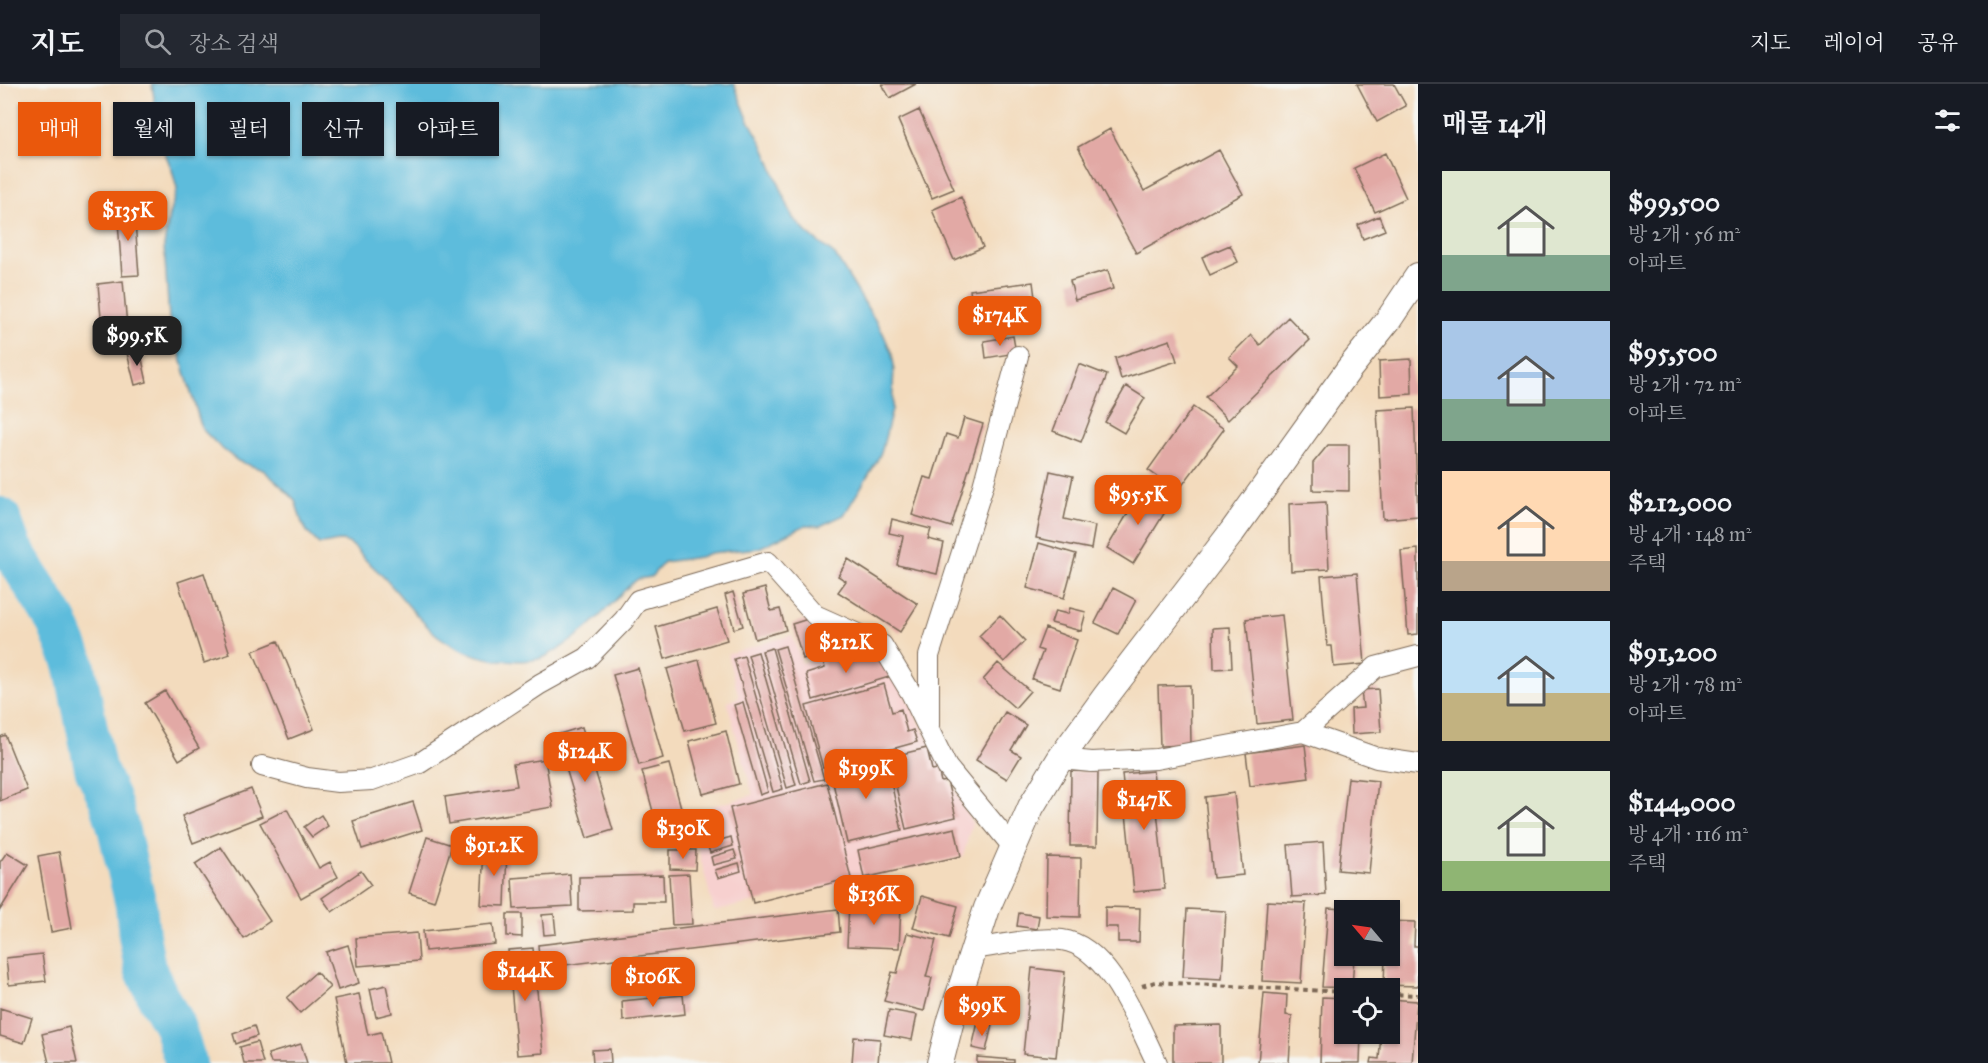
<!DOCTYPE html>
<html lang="ko">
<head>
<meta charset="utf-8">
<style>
	body { margin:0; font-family:"IM FELL Great Primer","Noto Serif KR",serif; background:#242831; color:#f1f3f6; height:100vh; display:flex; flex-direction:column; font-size:22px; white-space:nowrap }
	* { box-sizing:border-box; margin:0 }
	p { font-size:20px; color:#9ea1a6 }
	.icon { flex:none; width:33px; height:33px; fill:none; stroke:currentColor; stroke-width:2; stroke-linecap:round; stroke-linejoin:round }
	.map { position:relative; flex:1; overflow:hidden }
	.details { display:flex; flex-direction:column; background:#171b24; width:570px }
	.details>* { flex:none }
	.guide { position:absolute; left:18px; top:18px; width:570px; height:54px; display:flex; gap:12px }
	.needle { width:39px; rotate:299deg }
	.buttons { position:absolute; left:1334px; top:816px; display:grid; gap:12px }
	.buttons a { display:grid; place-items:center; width:66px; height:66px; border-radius:0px; background:#171b24; box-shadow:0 2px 4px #0004; font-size:30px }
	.price { position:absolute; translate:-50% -51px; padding:0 14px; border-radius:12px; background:#ea580c; color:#fff; font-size:20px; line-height:39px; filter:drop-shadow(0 2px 3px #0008) }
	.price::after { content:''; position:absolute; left:50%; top:36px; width:18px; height:14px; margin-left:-9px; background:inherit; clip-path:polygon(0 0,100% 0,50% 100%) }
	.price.selected { background:#222; color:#fff }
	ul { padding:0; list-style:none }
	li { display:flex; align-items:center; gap:18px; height:150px; padding:0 24px }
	li span { display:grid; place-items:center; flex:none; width:168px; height:120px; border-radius:0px; color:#555 }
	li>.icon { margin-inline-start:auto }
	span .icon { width:72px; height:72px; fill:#fffc; stroke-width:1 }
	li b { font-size:26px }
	h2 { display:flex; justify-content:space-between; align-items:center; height:72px; padding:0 24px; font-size:26px }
	.chip { padding:0 21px; border-radius:0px; background:#171b24; box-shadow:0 2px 4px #0004; font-size:21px; line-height:54px }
	.chip.selected { background:#ea580c; color:#fff }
	header { display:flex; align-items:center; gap:36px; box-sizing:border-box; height:84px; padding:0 30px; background:#171b24; border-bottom:2px solid #363941 }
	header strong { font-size:28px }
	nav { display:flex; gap:33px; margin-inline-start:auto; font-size:21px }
	.search { width:420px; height:54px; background:#242831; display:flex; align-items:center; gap:15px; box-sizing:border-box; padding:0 21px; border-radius:0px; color:#9ea1a6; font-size:22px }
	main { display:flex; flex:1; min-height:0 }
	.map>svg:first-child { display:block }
	.built { fill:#f7d0cf }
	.water { fill:#5dbcdc; stroke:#4c737d; stroke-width:1.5 }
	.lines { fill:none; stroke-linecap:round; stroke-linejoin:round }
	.river { stroke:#5dbcdc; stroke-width:42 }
	.building { fill:#e2a9a5 }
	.minor-casing { stroke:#7b6856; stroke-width:22 }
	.tertiary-casing { stroke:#7b6856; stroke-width:28 }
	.path { stroke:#7b6856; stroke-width:4; stroke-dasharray:4.5 4.5; stroke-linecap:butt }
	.minor { stroke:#fff; stroke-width:20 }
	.tertiary { stroke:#fff; stroke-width:26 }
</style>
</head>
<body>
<header>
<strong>지도</strong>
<div class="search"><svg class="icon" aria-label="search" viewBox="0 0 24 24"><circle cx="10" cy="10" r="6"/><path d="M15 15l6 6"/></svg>장소 검색</div>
<nav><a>지도</a><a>레이어</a><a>공유</a></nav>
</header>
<main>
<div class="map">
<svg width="1418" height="979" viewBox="0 0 1418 979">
	<rect width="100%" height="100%" fill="#f6f6f2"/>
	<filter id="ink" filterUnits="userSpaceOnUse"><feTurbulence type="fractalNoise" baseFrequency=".0167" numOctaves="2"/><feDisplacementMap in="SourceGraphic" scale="12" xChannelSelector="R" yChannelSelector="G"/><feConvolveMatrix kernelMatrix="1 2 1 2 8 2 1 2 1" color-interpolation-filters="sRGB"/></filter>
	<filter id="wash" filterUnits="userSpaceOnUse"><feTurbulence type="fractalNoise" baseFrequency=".008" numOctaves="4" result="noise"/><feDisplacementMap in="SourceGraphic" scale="24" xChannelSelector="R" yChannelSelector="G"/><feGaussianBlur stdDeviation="1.35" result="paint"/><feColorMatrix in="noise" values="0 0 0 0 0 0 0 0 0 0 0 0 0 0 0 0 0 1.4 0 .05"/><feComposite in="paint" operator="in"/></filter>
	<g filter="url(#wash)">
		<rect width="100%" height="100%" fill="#f3dbbd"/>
		<path class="built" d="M 792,551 L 802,579 L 865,561 L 870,569 L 882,567 L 972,739 L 963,773 L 714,827 L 696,757 L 717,748 L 710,723 L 753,711 L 727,618 L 739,613 L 727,570 Z"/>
		<path class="water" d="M 152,0 L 734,0 L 748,35 L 763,61 L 793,134 L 808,150 L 835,171 L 883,249 L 892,270 L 894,282 L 892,326 L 882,366 L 876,379 L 844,431 L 820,442 L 806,441 L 759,464 L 710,469 L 700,473 L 664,478 L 651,493 L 638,495 L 630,501 C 605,526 586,550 555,567 C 549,570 545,574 538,575 C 525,578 511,577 497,576 C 476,573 456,565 438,552 C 412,531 395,501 369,479 C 360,472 355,458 341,457 C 335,457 326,460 319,460 L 308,449 L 302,439 L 295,416 L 280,401 L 263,386 L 238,377 L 220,363 L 202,345 L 169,234 L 164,162 L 169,131 L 177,105 L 172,86 L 160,57 Z"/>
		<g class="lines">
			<path class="river" d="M 0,434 L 11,464 L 57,538 L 74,579 L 95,684 L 109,714 L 118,743 L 136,821 L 139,851 L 145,884 L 159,915 L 173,939 L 186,979"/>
		</g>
		<g id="blocks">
			<path class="building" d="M 882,0 L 916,0 L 890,14 Z
				M 1357,0 L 1394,0 L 1406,22 L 1377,38 Z
				M 919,26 L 954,105 L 932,114 L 898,36 Z
				M 1110,45 L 1144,107 L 1219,66 L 1243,110 L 1136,169 L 1078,63 Z
				M 1385,69 L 1406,114 L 1375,128 L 1354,84 Z
				M 961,113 L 983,163 L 954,176 L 932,126 Z
				M 134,123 L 139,191 L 122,192 L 117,124 Z
				M 1379,132 L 1385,146 L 1363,155 L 1358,141 Z
				M 1230,161 L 1238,178 L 1210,191 L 1202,173 Z
				M 1108,186 L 1113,205 L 1075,216 L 1070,197 Z
				M 123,197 L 128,253 L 103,256 L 98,200 Z
				M 1033,198 L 1037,229 L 974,237 L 970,206 Z
				M 1288,233 L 1310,256 L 1228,336 L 1206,313 L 1238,282 L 1229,273 L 1251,251 L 1260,261 Z
				M 1013,252 L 1016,269 L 986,274 L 984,257 Z
				M 1170,256 L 1177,277 L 1121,295 L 1115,274 Z
				M 140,266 L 147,298 L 135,301 L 127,269 Z
				M 1411,275 L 1412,310 L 1380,312 L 1379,277 Z
				M 1079,280 L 1107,291 L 1081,358 L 1053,347 Z
				M 1126,302 L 1145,314 L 1124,349 L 1105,338 Z
				M 1193,323 L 1224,345 L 1178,407 L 1148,386 Z
				M 1414,324 L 1418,432 L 1383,435 L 1377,326 Z
				M 964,334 L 983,340 L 951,443 L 912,431 L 924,393 L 932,395 L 946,350 L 958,354 Z
				M 1328,361 L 1349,361 L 1349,407 L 1313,406 L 1313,379 Z
				M 1050,387 L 1073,392 L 1064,435 L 1095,442 L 1091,465 L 1036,454 Z
				M 1143,404 L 1170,420 L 1133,480 L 1107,464 Z
				M 1326,418 L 1329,485 L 1291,487 L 1289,420 Z
				M 892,435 L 931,445 L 928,455 L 944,459 L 937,490 L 897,481 L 903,452 L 889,449 Z
				M 1039,459 L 1076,470 L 1064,514 L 1027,504 Z
				M 1418,465 L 1418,550 L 1408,551 L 1401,467 Z
				M 848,475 L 918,520 L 900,548 L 838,508 L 846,497 L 838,492 Z
				M 204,489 L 230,570 L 204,579 L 178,498 Z
				M 1357,489 L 1365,580 L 1334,583 L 1332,562 L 1327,562 L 1321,492 Z
				M 765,504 L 771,527 L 780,525 L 786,546 L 755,555 L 743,510 Z
				M 1113,504 L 1136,516 L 1118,550 L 1095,539 Z
				M 733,508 L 743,542 L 734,545 L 725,511 Z
				M 1070,524 L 1086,528 L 1081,547 L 1051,539 L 1055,527 L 1068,530 Z
				M 717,525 L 727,556 L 665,575 L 656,543 Z
				M 1000,531 L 1025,557 L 1004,578 L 979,552 Z
				M 1282,531 L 1293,636 L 1257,640 L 1246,535 Z
				M 808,535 L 819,569 L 803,575 L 792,540 Z
				M 1230,543 L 1232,584 L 1214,585 L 1213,544 Z
				M 1045,544 L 1077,556 L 1060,604 L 1032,595 L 1043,567 L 1037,565 Z
				M 278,557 L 314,645 L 289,655 L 253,567 Z
				M 785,562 L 824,695 L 814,697 L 775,565 Z
				M 772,564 L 810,697 L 801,700 L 762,567 Z
				M 865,565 L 869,575 L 883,571 L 889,593 L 813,616 L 806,590 L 825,584 L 823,577 Z
				M 758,568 L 796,701 L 787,704 L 748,571 Z
				M 744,572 L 783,705 L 773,708 L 734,575 Z
				M 699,576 L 716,639 L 685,647 L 667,585 Z
				M 998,579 L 1030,607 L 1015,624 L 983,596 Z
				M 638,584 L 663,674 L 639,681 L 613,591 Z
				M 884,600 L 892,628 L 901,625 L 907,648 L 913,646 L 917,658 L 823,684 L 806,622 Z
				M 1190,601 L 1191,661 L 1160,662 L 1158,602 Z
				M 1378,605 L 1381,648 L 1352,650 L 1351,625 L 1363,624 L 1361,606 Z
				M 165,607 L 199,664 L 179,676 L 145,619 Z
				M 743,618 L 768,708 L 760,711 L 734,621 Z
				M 1005,628 L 1026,641 L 1011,666 L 1021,672 L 1007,695 L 976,676 Z
				M 582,643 L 613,746 L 587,754 L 556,651 Z
				M 726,647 L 739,700 L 703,710 L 689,657 Z
				M 5,651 L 27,706 L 0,717 L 0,653 Z
				M 1305,661 L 1309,694 L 1250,702 L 1246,669 Z
				M 927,664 L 932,686 L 938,685 L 941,698 L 947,697 L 956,733 L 906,745 L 889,673 Z
				M 885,673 L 902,746 L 847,759 L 830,686 Z
				M 545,675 L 553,723 L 449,740 L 445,713 L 517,702 L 513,680 Z
				M 669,680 L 685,738 L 658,746 L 642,687 Z
				M 1071,687 L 1098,688 L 1097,762 L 1070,762 Z
				M 1153,687 L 1165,805 L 1134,808 L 1122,690 Z
				M 1348,694 L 1378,697 L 1369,789 L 1338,786 Z
				M 827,699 L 851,794 L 753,819 L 730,724 Z
				M 251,705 L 262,732 L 193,759 L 182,732 Z
				M 1234,709 L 1243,791 L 1213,794 L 1205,713 Z
				M 413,718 L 422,746 L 362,765 L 353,737 Z
				M 287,725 L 319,784 L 330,778 L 338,793 L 301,814 L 260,739 Z
				M 321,731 L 328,742 L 312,753 L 304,743 Z
				M 955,744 L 961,772 L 864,794 L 858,766 Z
				M 427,753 L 452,761 L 434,817 L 409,809 Z
				M 731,753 L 733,762 L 710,769 L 707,760 Z
				M 1323,758 L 1326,811 L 1292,813 L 1288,761 Z
				M 221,763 L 270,837 L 244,855 L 195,780 Z
				M 484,764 L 507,765 L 505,822 L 481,821 Z
				M 670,766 L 696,766 L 695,786 L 670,785 Z
				M 734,766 L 737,775 L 713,781 L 711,773 Z
				M 7,768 L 28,781 L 0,826 L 0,778 Z
				M 59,768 L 72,844 L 51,848 L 38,772 Z
				M 1047,773 L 1081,774 L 1080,833 L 1046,832 Z
				M 739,779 L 741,787 L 718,794 L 715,786 Z
				M 361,787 L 371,801 L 332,828 L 322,814 Z
				M 570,790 L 572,822 L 514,825 L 512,794 Z
				M 689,790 L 692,840 L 672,841 L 669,791 Z
				M 663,791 L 664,818 L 633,818 L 633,826 L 579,827 L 579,793 Z
				M 922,812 L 958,822 L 949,854 L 913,844 Z
				M 1267,817 L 1306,819 L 1301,899 L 1262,897 Z
				M 849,819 L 901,822 L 899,864 L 847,862 Z
				M 1105,823 L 1140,824 L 1139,858 L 1118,858 L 1118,843 L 1105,843 Z
				M 1328,824 L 1344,825 L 1344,872 L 1354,872 L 1352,904 L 1322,903 Z
				M 838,825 L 840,848 L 540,884 L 538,861 Z
				M 1187,825 L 1226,827 L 1222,895 L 1183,893 Z
				M 1019,829 L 1039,832 L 1037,845 L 1017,842 Z
				M 507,830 L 522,830 L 522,853 L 507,852 Z
				M 554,830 L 556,850 L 544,851 L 542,831 Z
				M 1389,837 L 1415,838 L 1414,862 L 1418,862 L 1418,902 L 1384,901 L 1385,872 L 1389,872 Z
				M 493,840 L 495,860 L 425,867 L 423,847 Z
				M 417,849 L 419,877 L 358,882 L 356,854 Z
				M 907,849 L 936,856 L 926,893 L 932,894 L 924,927 L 884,917 L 892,888 L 897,889 Z
				M 348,861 L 359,899 L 338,906 L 326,868 Z
				M 533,864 L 543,969 L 517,971 L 508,866 Z
				M 42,870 L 46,897 L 9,901 L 6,874 Z
				M 1032,884 L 1065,888 L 1056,973 L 1023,970 Z
				M 316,888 L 330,903 L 300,929 L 287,914 Z
				M 386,901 L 392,929 L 376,933 L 370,905 Z
				M 1264,909 L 1287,911 L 1286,931 L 1292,932 L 1289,979 L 1258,979 Z
				M 359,910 L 368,951 L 381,948 L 388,979 L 347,979 L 334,915 Z
				M 683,911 L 685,930 L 623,937 L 622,917 Z
				M 1322,913 L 1344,914 L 1344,950 L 1361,950 L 1360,979 L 1320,979 Z
				M 1389,915 L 1417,917 L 1412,979 L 1371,979 L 1372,974 L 1379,975 L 1381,950 L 1389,950 Z
				M 0,924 L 32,934 L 24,959 L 0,952 Z
				M 889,926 L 917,931 L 912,956 L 884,951 Z
				M 978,938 L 992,941 L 986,967 L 972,964 Z
				M 1221,941 L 1221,979 L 1173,979 L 1173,942 Z
				M 254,942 L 257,952 L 236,960 L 233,950 Z
				M 69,943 L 77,979 L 49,979 L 42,950 Z
				M 854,953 L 880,955 L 878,979 L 852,979 Z
				M 257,958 L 263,979 L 244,979 L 240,963 Z
				M 301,960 L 307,979 L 271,979 L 268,970 Z
				M 610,965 L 611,979 L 593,979 L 592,966 Z
				M 977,973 L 1014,976 L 1014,979 L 977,979 Z"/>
		</g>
	</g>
	<g filter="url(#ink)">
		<use href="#blocks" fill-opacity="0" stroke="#7b6856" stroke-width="1.5"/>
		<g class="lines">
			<defs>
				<path id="minor" d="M 929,642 L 929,572 L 983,402 L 1018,272
					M 1303,648 L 1376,583 L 1418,572
					M 1060,675 L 1092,678 L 1156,675 L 1303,648 L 1377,674 L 1418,680
					M 262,682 L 307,694 L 338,698 L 372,696 L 420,679 L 540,600 L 587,574 L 624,536 L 638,516 L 768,478 L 815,531 L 882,561 L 911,609 L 947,683 L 1013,763
					M 975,865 C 1000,861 1036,853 1062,856 C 1109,862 1138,941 1157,979"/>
				<path id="tertiary" d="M 940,979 L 951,936 L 987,824 L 1031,723 L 1060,675 L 1106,612 L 1232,448 L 1349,285 L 1389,235 L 1418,192"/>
			</defs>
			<use href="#minor" class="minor-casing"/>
			<use href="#tertiary" class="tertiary-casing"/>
			<path class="path" d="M 1142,902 L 1155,898 L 1344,908
				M 1389,910 L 1418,911"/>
			<use href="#minor" class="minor"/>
			<use href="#tertiary" class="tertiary"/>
		</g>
	</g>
</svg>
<div class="buttons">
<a><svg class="needle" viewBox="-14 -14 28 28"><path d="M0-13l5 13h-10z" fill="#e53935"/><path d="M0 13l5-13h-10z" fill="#9ea1a6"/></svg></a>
<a><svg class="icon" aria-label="locate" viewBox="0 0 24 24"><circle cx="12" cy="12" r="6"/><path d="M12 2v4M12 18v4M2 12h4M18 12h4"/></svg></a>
</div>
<b class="price" style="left:128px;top:158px">$135K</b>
<b class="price" style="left:1000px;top:263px">$174K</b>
<b class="price selected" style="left:137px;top:283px">$99.5K</b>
<b class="price" style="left:1138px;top:442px">$95.5K</b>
<b class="price" style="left:846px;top:590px">$212K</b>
<b class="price" style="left:585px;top:699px">$124K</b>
<b class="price" style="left:866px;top:716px">$199K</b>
<b class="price" style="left:1144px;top:747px">$147K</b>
<b class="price" style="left:683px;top:776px">$130K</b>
<b class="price" style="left:494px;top:793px">$91.2K</b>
<b class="price" style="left:874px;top:842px">$136K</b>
<b class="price" style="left:525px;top:918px">$144K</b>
<b class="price" style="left:653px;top:924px">$106K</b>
<b class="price" style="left:982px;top:953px">$99K</b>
<div class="guide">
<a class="chip selected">매매</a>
<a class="chip">월세</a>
<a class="chip">필터</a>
<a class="chip">신규</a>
<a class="chip">아파트</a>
</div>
</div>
<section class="details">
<h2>매물 14개<svg class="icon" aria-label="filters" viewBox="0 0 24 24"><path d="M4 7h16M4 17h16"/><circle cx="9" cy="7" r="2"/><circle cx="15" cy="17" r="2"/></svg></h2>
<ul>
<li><span style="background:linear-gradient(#dfe7d0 70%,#7fa58c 0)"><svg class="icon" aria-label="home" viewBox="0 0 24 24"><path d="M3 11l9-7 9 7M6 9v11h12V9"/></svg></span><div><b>$99,500</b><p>방 2개 · 56 m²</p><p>아파트</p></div></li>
<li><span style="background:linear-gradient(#a9c7e8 65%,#7fa58c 0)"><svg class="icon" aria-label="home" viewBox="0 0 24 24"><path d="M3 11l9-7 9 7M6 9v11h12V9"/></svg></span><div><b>$95,500</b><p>방 2개 · 72 m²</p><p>아파트</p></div></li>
<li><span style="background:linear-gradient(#ffd9b3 75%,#b9a48a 0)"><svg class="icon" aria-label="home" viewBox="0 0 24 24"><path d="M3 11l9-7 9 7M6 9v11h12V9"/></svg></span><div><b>$212,000</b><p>방 4개 · 148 m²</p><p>주택</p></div></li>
<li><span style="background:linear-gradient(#bfe0f5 60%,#c2b280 0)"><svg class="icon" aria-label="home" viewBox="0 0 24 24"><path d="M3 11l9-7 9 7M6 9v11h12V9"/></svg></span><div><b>$91,200</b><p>방 2개 · 78 m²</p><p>아파트</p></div></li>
<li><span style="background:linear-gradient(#dfe7d0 75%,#8fb573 0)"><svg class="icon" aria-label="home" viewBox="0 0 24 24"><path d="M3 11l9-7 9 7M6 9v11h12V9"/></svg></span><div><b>$144,000</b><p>방 4개 · 116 m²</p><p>주택</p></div></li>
</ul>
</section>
</main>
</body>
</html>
